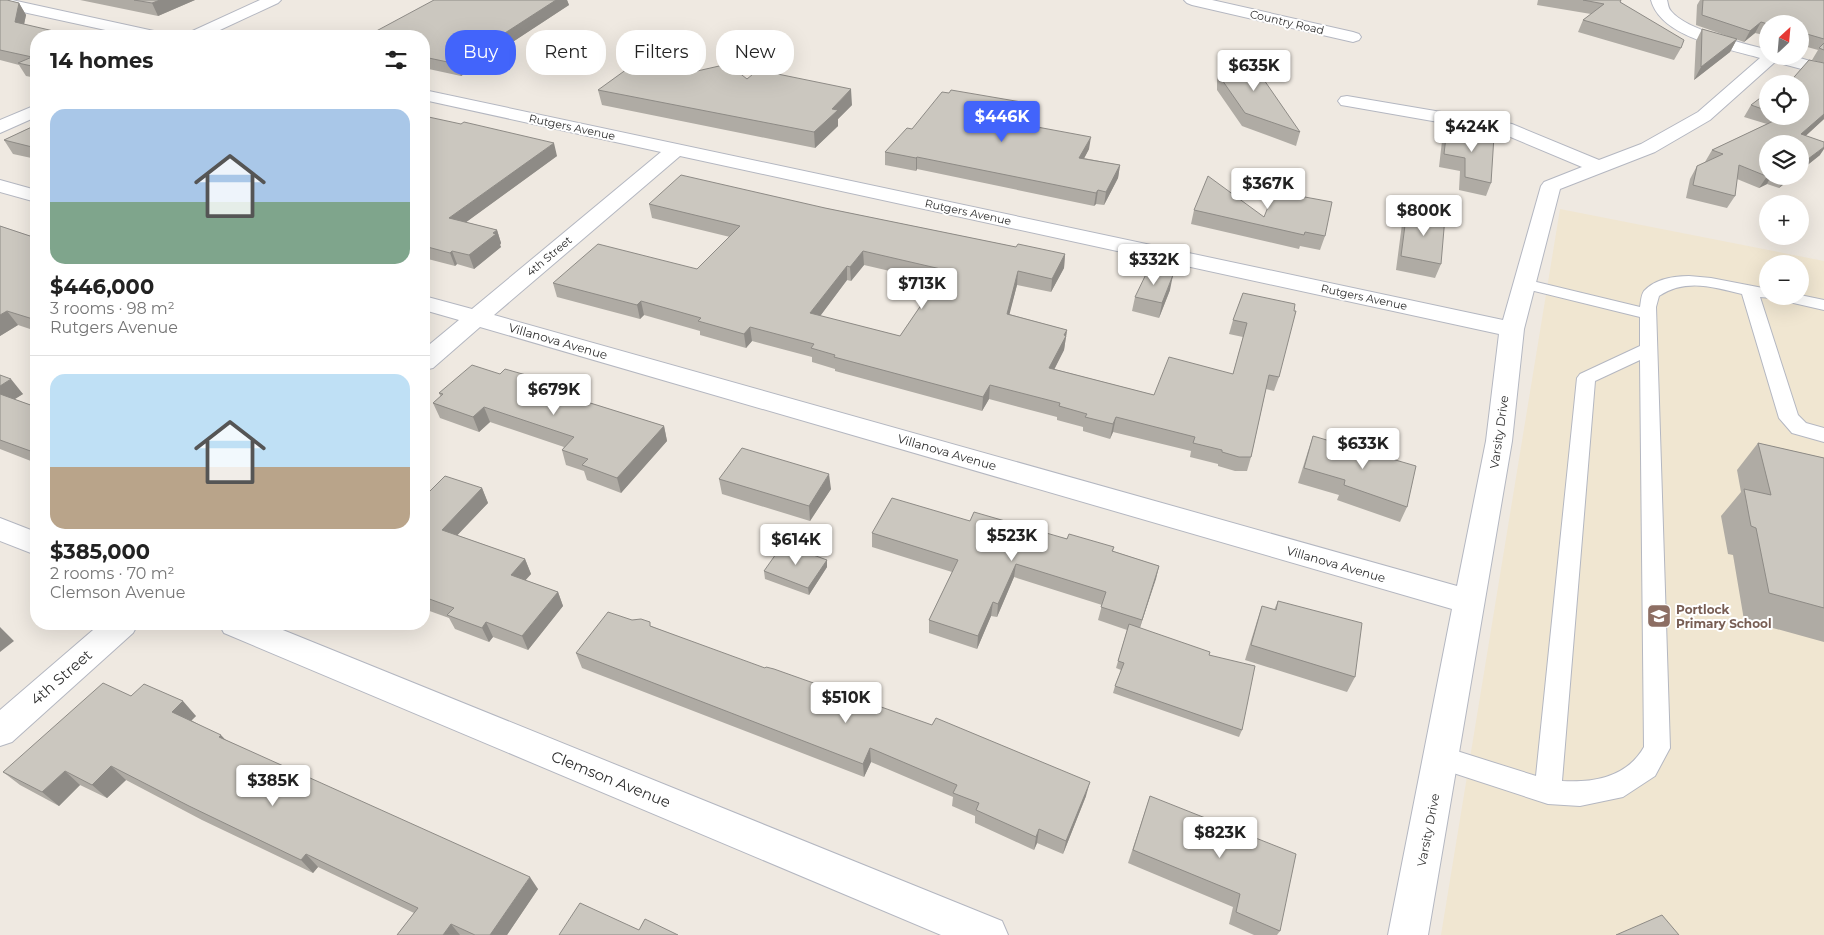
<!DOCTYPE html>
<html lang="en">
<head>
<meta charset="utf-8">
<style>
	body { margin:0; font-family:Montserrat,sans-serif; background:#f6f6f6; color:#222; height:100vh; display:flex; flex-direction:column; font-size:19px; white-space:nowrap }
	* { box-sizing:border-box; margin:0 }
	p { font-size:16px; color:#767676 }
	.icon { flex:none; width:28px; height:28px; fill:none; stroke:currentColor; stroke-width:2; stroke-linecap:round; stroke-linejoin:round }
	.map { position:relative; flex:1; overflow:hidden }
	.side { position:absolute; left:30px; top:30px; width:400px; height:600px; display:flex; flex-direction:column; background:#fff; border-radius:20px; box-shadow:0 5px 20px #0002 }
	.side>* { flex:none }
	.guide { position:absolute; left:445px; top:30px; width:475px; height:45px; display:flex; gap:10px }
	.needle { width:32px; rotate:26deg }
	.buttons { position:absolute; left:1759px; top:15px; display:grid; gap:10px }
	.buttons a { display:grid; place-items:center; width:50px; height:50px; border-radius:50%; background:#fff; box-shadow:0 5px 20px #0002; font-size:25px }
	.price { position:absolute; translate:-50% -42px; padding:0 11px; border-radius:5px; background:#fff; color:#222; font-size:16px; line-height:32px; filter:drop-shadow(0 1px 2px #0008) }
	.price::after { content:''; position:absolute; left:50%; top:30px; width:15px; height:11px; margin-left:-8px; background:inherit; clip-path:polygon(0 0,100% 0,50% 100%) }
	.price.current { background:#4264fb; color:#fff }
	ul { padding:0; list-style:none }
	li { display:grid; align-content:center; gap:10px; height:265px; padding:0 20px }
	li+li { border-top:1px solid #e0e0e0 }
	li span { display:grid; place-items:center; height:155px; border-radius:15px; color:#555 }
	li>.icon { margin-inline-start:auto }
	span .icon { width:90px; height:90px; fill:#fffc; stroke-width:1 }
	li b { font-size:21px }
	h2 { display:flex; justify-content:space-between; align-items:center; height:60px; padding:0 20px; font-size:21px }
	.tag { padding:0 18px; border-radius:20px; background:#fff; box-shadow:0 5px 20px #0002; font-size:18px; line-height:45px }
	.tag.current { background:#4264fb; color:#fff }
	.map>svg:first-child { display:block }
	.education { fill:#f0e6d1; fill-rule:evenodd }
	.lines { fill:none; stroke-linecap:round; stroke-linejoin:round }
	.lane-casing { stroke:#b4b7c1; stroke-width:2 }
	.street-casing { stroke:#b4b7c1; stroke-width:2 }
	.lane { fill:#fff; fill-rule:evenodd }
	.street { fill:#fff; fill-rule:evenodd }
	.wall { fill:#afaba4; fill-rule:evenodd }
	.shaded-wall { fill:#8e8b86 }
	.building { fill:#cbc7bf; stroke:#8e8b86; fill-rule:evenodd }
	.labels { text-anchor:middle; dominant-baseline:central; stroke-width:4; stroke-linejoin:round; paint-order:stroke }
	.far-street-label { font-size:11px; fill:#2e2e2e; stroke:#fff }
	.street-label { font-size:12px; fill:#2e2e2e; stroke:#fff }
	.education-label { font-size:12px; font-weight:bold; fill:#785e54; stroke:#fff; text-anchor:start }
	.near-street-label { font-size:15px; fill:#2e2e2e; stroke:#fff }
</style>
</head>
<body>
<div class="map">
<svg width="1824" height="935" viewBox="0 0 1824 935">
	<rect width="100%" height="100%" fill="#efe9e1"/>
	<path class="education" d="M 1560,209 L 1824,261 L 1824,935 L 1441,935 ZM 1768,264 L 1800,264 L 1800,296 L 1768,296 Z"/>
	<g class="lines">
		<defs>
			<path id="lane" d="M 1689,276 L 1711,278 L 1768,289 L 1768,296 L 1800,295 L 1824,300 L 1824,310 L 1772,298 L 1760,297 L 1798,415 L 1806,423 L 1824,428 L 1824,442 L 1792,433 L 1779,418 L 1742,294 C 1713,287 1686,278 1659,296 L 1656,307 L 1670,748 L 1655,776 L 1623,797 L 1580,806 L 1548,804 L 1432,766 L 1428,758 L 1432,750 L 1441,746 L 1536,776 L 1577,378 L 1580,374 L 1640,346 L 1640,317 L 1518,287 L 1516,284 L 1518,281 L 1524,279 L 1640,307 C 1641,302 1641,295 1644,291 C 1655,279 1674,276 1689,276 ZM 1640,360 L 1644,747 C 1627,777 1594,783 1562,781 L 1595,381 Z"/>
			<path id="street" d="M 0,0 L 12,0 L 154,31 L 160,33 L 162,36 L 133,36 L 0,7 Z
				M 260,0 L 281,0 L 278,3 L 207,36 L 186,36 L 188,33 Z
				M 1184,0 L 1212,0 L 1353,32 L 1359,34 L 1361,37 L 1359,40 L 1353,42 L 1192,5 L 1187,3 Z
				M 1651,0 L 1667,0 C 1668,3 1668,8 1671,11 C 1686,30 1743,43 1768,50 L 1768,56 L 1793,56 L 1824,65 L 1824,75 L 1775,62 L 1710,120 L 1655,152 L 1560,189 L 1524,329 L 1512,441 L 1428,935 L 1388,935 L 1452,609 L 480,327 L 433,368 L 424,370 L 424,349 L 459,320 L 424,310 L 424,296 L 472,309 L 661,152 L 424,100 L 424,90 L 1503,320 L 1541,186 L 1544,182 L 1582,167 L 1501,133 L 1347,106 L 1341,105 L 1338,101 L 1341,97 L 1347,96 L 1512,124 L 1599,160 L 1641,144 L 1698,112 L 1760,58 C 1727,48 1661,38 1651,0 ZM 680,156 L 1499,334 L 1486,441 L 1457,586 L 494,315 Z
				M 36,105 L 36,117 L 0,133 L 0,120 Z
				M 0,180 L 36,190 L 36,202 L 0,192 Z
				M 0,518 L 36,532 L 36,555 L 0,541 Z
				M 100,624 L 138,624 L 133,633 L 12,742 L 0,746 L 0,710 Z
				M 219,624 L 268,624 L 1002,921 L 1008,935 L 941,935 L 224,633 Z"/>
		</defs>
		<use href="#lane" class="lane-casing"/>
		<use href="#street" class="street-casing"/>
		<use href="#lane" class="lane"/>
		<use href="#street" class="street"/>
	</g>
	<path class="wall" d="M 0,0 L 19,3 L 26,15 L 24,24 L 36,36 L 36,78 L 26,76 L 19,65 L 0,60 Z
		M 80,0 L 195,0 L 158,16 Z
		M 434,0 L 567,0 L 569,5 L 461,76 L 424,68 L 424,36 Z
		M 1538,0 L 1621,0 L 1620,2 L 1681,48 L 1674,60 L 1578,32 L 1583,20 L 1591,14 L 1537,5 Z
		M 1700,0 L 1824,0 L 1824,119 L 1805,136 L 1820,155 L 1800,171 L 1800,144 L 1768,176 L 1794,176 L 1779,188 L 1767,184 L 1759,188 L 1737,179 L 1735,196 L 1727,208 L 1686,198 L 1690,179 L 1697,166 L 1706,162 L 1705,162 L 1712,150 L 1767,124 L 1744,117 L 1751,105 L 1768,92 L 1768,116 L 1800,116 L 1823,63 L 1812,60 L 1818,50 L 1800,45 L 1800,24 L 1768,24 L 1768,36 L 1755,33 L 1744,42 L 1696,25 L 1697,5 Z
		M 1702,29 L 1737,39 L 1730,52 L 1694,80 L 1696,41 Z
		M 1220,67 L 1300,132 L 1296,146 L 1242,126 L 1217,90 L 1217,80 Z
		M 684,74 L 747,79 L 852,105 L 838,119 L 838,126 L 815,148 L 602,105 L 598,90 Z
		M 1033,104 L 1032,119 L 1028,125 L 1089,149 L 1084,158 L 1120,165 L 1118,178 L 1104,205 L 1096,204 L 1094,206 L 917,169 L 916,171 L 885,165 L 885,152 L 912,129 Z
		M 424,116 L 557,156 L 466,222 L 497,230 L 501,243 L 500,245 L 501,247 L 474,269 L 457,264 L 455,266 L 424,258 Z
		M 36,125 L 36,159 L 13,154 L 4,140 Z
		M 1447,128 L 1491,183 L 1486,196 L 1459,190 L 1460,171 L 1439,167 L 1442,141 Z
		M 649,204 L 825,208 L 1016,247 L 1065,254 L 1064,268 L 1051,292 L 1017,285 L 1009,314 L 1067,330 L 1064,350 L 1054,369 L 1154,395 L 1233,374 L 1243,337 L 1229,334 L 1233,320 L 1243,293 L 1279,377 L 1274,391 L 1266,389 L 1251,457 L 1247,471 L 1235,471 L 1218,466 L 1218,464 L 1190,457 L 1191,451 L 1113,432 L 1110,439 L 1083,431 L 1083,427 L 1057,420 L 1057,417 L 989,399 L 982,411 L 835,371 L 835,369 L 812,362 L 812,357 L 752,341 L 746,348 L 700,335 L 700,331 L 644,315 L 640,319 L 557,297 L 553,283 L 697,269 L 730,237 L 652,218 ZM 864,265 L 937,282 L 900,336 L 820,316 L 847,280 L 851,281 Z
		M 1194,210 L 1264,217 L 1325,236 L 1320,250 L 1300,246 L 1299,249 L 1191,224 Z
		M 1407,210 L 1441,264 L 1435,278 L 1396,270 L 1402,224 Z
		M 0,226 L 36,238 L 36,331 L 18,325 L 0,336 Z
		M 1170,290 L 1159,318 L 1132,311 L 1135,297 Z
		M 500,374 L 533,377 L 536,384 L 557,391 L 558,393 L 664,426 L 667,441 L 621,493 L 587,480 L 584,471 L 566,465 L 562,450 L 564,447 L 490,422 L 479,432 L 440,418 L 433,403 L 441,397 L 439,393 Z
		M 0,375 L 23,394 L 14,399 L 36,407 L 36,463 L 0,449 Z
		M 1313,436 L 1407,507 L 1400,522 L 1337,500 L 1339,495 L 1298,483 L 1308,451 Z
		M 1758,443 L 1824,458 L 1824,642 L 1744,620 L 1733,555 L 1728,554 L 1721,516 L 1741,492 L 1737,470 Z
		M 719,479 L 831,489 L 810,521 L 722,494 Z
		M 482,488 L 488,503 L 457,535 L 525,559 L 531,574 L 525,580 L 558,592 L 563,606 L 528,650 L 493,637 L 489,642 L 455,629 L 449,618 L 424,609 L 424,497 Z
		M 970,521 L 1114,547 L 1113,551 L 1159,566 L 1140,628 L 1209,655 L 1242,730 L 1239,737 L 1113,693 L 1115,686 L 1121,670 L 1116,668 L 1127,630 L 1098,620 L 1102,605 L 1014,577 L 997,617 L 991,616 L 977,649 L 929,633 L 929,620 L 952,572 L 872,547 L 872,533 Z
		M 827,560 L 827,567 L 809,595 L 765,579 L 764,571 Z
		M 1278,601 L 1355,677 L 1347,692 L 1245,660 L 1257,621 L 1262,606 L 1274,610 Z
		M 651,626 L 1086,796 L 1063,854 L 1037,843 L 1034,850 L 975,823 L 975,816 L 952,806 L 953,797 L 871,762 L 864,777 L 582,668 L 576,653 Z
		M 131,696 L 196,716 L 191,720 L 226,740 L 538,889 L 507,935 L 397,935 L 414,913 L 318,867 L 313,873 L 202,820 L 126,780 L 107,798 L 80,785 L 59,806 L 20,785 L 3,772 Z
		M 1150,796 L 1280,931 L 1277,935 L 1254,935 L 1229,924 L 1233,907 L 1128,863 Z"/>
	<path class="shaded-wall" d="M 160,0 L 195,0 L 158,16 L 152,3 Z
		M 556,0 L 567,0 L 569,5 L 461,76 L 457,64 Z
		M 19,3 L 26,15 L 22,34 L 15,22 Z
		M 1761,22 L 1755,33 L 1744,42 L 1750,31 Z
		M 1737,39 L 1730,52 L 1694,80 L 1701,67 Z
		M 851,89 L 852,105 L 838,119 L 838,126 L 815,148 L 814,132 L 832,109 Z
		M 1033,104 L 1032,119 L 1020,137 L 1021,124 Z
		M 1824,114 L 1824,119 L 1797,144 L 1801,134 Z
		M 1091,137 L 1089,149 L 1078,170 L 1079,158 Z
		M 554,143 L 557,156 L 454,231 L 449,218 Z
		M 1824,147 L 1824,149 L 1820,155 L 1800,171 L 1800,165 Z
		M 917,157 L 917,169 L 916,171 L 916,158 Z
		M 1120,165 L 1118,178 L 1104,205 L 1106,192 Z
		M 1768,175 L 1768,176 L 1771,176 L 1767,184 L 1759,188 Z
		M 1786,176 L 1794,176 L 1779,188 Z
		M 1098,190 L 1096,204 L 1094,206 L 1096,193 Z
		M 497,230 L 501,243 L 500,245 L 501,247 L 474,269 L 469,255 Z
		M 452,251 L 457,264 L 455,266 L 450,253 Z
		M 863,251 L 864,265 L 851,281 L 850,267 Z
		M 1065,254 L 1064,268 L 1051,292 L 1052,279 Z
		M 847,266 L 847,280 L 812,327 L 810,313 Z
		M 1018,271 L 1017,285 L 1006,328 L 1007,314 Z
		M 1173,275 L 1170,290 L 1159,318 L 1162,303 Z
		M 641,301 L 644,315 L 640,319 L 637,305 Z
		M 7,311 L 18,325 L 0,336 L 0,315 Z
		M 750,327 L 752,341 L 746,348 L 744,334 Z
		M 1067,330 L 1064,350 L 1048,382 L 1049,368 Z
		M 533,377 L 538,392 L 529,382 Z
		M 11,379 L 23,394 L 4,406 L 0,401 L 0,386 Z
		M 990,385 L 989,399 L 982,411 L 983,397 Z
		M 484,407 L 490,422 L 479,432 L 473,417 Z
		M 1116,417 L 1113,432 L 1110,439 L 1113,424 Z
		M 664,426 L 667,441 L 621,493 L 617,478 Z
		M 829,474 L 831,489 L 810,521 L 809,506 Z
		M 482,488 L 488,503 L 449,544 L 442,530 Z
		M 525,559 L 531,574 L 517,590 L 511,575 Z
		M 827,560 L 827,567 L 809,595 L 808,588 Z
		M 1016,564 L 1014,577 L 997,617 L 998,604 Z
		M 1159,566 L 1156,579 L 1138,633 L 1142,620 Z
		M 558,592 L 563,606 L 528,650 L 522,636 Z
		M 993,602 L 991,616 L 977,649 L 978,636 Z
		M 486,622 L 493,637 L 489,642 L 482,628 Z
		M 0,627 L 14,641 L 0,652 Z
		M 183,701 L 196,716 L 186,726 L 172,712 Z
		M 221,735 L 234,749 L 219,737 Z
		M 870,748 L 871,762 L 864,777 L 863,764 Z
		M 111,766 L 126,780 L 107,798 L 92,785 Z
		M 65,771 L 80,785 L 59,806 L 42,792 Z
		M 1090,782 L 1086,796 L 1063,854 L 1066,841 Z
		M 1039,829 L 1037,843 L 1034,850 L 1036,837 Z
		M 306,854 L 318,867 L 313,873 L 301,860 Z
		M 530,877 L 538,889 L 507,935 L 490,935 Z
		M 451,924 L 460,935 L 443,935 Z"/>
	<path class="building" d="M 0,0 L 7,0 L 19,3 L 15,22 L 75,36 L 36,36 L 36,67 L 18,63 L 32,57 L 0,50 Z
		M 134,0 L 160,0 L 152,3 Z
		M 434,0 L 556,0 L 457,64 L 424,57 L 424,36 L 367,36 Z
		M 1583,0 L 1621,0 L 1620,2 L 1684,40 L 1681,48 L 1583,20 L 1604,4 Z
		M 1703,0 L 1824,0 L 1824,39 L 1800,32 L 1800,24 L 1768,24 L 1761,22 L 1750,31 L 1702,15 Z
		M 1702,29 L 1737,39 L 1701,67 Z
		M 1824,43 L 1824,50 L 1819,48 Z
		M 1244,51 L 1300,132 L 1245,113 L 1220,77 L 1220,67 Z
		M 1809,60 L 1824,63 L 1824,114 L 1801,134 L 1824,142 L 1824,147 L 1800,165 L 1800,144 L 1768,144 L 1768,175 L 1766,176 L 1739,165 L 1735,196 L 1693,185 L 1697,166 L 1723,154 L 1712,150 L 1784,116 L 1800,116 L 1800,84 L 1788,84 Z
		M 634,64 L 684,74 L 728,64 L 747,79 L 758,70 L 851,89 L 832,109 L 838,110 L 814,132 L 598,90 Z
		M 951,90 L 1033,104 L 1031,107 L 1033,107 L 1021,124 L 1091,137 L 1079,158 L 1120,165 L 1106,192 L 1098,190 L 1096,193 L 917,157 L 916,158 L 885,152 L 907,128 L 912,129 L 942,92 L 949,93 Z
		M 1768,92 L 1768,111 L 1751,105 Z
		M 424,116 L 461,124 L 464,122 L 554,143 L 449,218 L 497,230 L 493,233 L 496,234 L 469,255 L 452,251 L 450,253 L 424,246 Z
		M 36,125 L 36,148 L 4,140 Z
		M 1447,128 L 1494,136 L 1491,183 L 1465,177 L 1465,158 L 1444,154 Z
		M 681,175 L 825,208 L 1016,247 L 1018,244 L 1065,254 L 1052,279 L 1018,271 L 1007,314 L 1067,330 L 1064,335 L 1066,336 L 1049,368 L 1154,395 L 1169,357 L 1233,374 L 1247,323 L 1233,320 L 1243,293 L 1295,304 L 1294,311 L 1296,311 L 1279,377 L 1269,375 L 1251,457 L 1239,457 L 1222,452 L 1222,450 L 1193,443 L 1195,437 L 1116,417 L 1113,424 L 1085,417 L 1087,414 L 1059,406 L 1060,403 L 990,385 L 983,397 L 834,357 L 835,355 L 811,348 L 814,344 L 750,327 L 744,334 L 698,321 L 701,318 L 641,301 L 637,305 L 553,283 L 598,244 L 697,269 L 740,226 L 649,204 ZM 863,251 L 945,270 L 900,336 L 810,313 L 847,266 L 850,267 Z
		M 1208,176 L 1264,217 L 1272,197 L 1294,195 L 1332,202 L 1325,236 L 1305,232 L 1304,235 L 1194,210 Z
		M 1407,210 L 1445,217 L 1441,264 L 1401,256 Z
		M 0,226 L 36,238 L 36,320 L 7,311 L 0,315 Z
		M 1148,270 L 1173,275 L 1162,303 L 1135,297 Z
		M 472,365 L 500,374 L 505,369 L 533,377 L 529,382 L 557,391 L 555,392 L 664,426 L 617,478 L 582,465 L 588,459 L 562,450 L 574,437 L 484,407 L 473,417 L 433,403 L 443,394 L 439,393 Z
		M 0,375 L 11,379 L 0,386 Z
		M 0,394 L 36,407 L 36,453 L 0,440 Z
		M 1313,436 L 1416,466 L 1407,507 L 1344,485 L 1345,480 L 1304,468 Z
		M 1758,443 L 1824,458 L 1824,608 L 1769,593 L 1756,528 L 1751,526 L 1744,489 L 1771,495 Z
		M 742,448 L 829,474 L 809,506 L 719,479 Z
		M 445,476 L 482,488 L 442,530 L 525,559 L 511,575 L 558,592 L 522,636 L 486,622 L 482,628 L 447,615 L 454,608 L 424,597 L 424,497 Z
		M 892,498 L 970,521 L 974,512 L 1067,539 L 1069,534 L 1114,547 L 1112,551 L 1159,566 L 1142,620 L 1101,607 L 1106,592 L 1016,564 L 998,604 L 993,602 L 978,636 L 929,620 L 958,560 L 872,533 Z
		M 783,544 L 827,560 L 808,588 L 764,571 Z
		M 1278,601 L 1362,623 L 1355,677 L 1251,645 L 1262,606 L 1276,610 Z
		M 608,612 L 632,620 L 641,619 L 650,622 L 650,626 L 765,668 L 766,667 L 774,669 L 932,725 L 936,718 L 1090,782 L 1066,841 L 1039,829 L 1036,837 L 976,810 L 979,803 L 953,793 L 957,785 L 870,748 L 863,764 L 576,653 Z
		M 1129,624 L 1210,652 L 1209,655 L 1255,666 L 1242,730 L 1115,686 L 1124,663 L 1118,661 Z
		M 103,683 L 131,696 L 144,684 L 183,701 L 172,712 L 221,735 L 219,737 L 530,877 L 490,935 L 475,935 L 451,924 L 443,935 L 397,935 L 418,908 L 306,854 L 301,860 L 189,806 L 111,766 L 92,785 L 65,771 L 42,792 L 3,772 Z
		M 1150,796 L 1296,854 L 1280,931 L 1236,912 L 1240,894 L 1133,850 Z
		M 580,903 L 639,930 L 645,919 L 678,935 L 559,935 Z
		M 1662,915 L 1679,935 L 1616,935 Z"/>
	<defs>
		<symbol id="school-square" viewBox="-11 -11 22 22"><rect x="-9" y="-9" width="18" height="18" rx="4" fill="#8d6e63" stroke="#fff"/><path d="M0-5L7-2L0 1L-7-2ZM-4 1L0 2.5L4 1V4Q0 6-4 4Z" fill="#fff"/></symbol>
	</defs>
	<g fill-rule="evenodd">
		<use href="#school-square" x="1645" y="602" width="28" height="28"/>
	</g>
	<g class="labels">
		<g class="far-street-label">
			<text transform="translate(1287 22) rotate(13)">Country Road</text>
			<text transform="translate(572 127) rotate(12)">Rutgers Avenue</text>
			<text transform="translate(968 212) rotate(12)">Rutgers Avenue</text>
			<text transform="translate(549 256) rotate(-40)">4th Street</text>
			<text transform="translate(1364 297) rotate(12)">Rutgers Avenue</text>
		</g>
		<g class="street-label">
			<text transform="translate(558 341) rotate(16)">Villanova Avenue</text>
			<text transform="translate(1499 432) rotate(-82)">Varsity Drive</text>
			<text transform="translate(947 452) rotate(16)">Villanova Avenue</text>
			<text transform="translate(1336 564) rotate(16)">Villanova Avenue</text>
			<text transform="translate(1428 830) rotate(-79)">Varsity Drive</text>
		</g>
		<g class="education-label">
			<text x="1676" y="609">Portlock<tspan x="1676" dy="14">Primary School</tspan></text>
		</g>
		<g class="near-street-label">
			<text transform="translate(61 677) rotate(-41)">4th Street</text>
			<text transform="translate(611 779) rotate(22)">Clemson Avenue</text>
		</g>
	</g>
</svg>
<div class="buttons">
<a><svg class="needle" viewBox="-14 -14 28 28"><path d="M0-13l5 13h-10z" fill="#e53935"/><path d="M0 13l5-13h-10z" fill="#767676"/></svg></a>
<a><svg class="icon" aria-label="locate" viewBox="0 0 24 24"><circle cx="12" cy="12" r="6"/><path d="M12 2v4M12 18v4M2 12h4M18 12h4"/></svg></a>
<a><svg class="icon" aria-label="layers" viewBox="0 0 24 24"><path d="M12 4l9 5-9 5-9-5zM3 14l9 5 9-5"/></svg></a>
<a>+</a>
<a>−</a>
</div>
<b class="price" style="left:1254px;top:92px">$635K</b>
<b class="price current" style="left:1002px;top:143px">$446K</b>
<b class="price" style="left:1472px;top:153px">$424K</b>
<b class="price" style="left:1268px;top:210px">$367K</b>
<b class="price" style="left:1424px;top:237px">$800K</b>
<b class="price" style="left:1154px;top:286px">$332K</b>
<b class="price" style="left:922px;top:310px">$713K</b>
<b class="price" style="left:554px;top:416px">$679K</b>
<b class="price" style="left:1363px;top:470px">$633K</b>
<b class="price" style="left:1012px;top:562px">$523K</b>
<b class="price" style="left:796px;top:566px">$614K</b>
<b class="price" style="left:846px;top:724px">$510K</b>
<b class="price" style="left:273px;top:807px">$385K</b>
<b class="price" style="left:1220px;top:859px">$823K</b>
<div class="guide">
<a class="tag current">Buy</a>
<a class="tag">Rent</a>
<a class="tag">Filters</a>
<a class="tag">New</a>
</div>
<section class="side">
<h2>14 homes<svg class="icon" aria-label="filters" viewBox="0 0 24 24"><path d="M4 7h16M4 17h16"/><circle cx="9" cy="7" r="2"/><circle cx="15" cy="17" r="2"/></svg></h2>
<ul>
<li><span style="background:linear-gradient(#a9c7e8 60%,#7fa58c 0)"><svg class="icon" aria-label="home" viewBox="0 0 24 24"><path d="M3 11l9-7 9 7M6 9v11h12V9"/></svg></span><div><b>$446,000</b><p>3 rooms · 98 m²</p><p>Rutgers Avenue</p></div></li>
<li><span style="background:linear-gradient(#bfe0f5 60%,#b9a48a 0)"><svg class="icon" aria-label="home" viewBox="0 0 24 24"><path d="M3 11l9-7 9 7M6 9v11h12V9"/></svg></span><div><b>$385,000</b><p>2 rooms · 70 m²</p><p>Clemson Avenue</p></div></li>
</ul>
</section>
</div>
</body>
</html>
